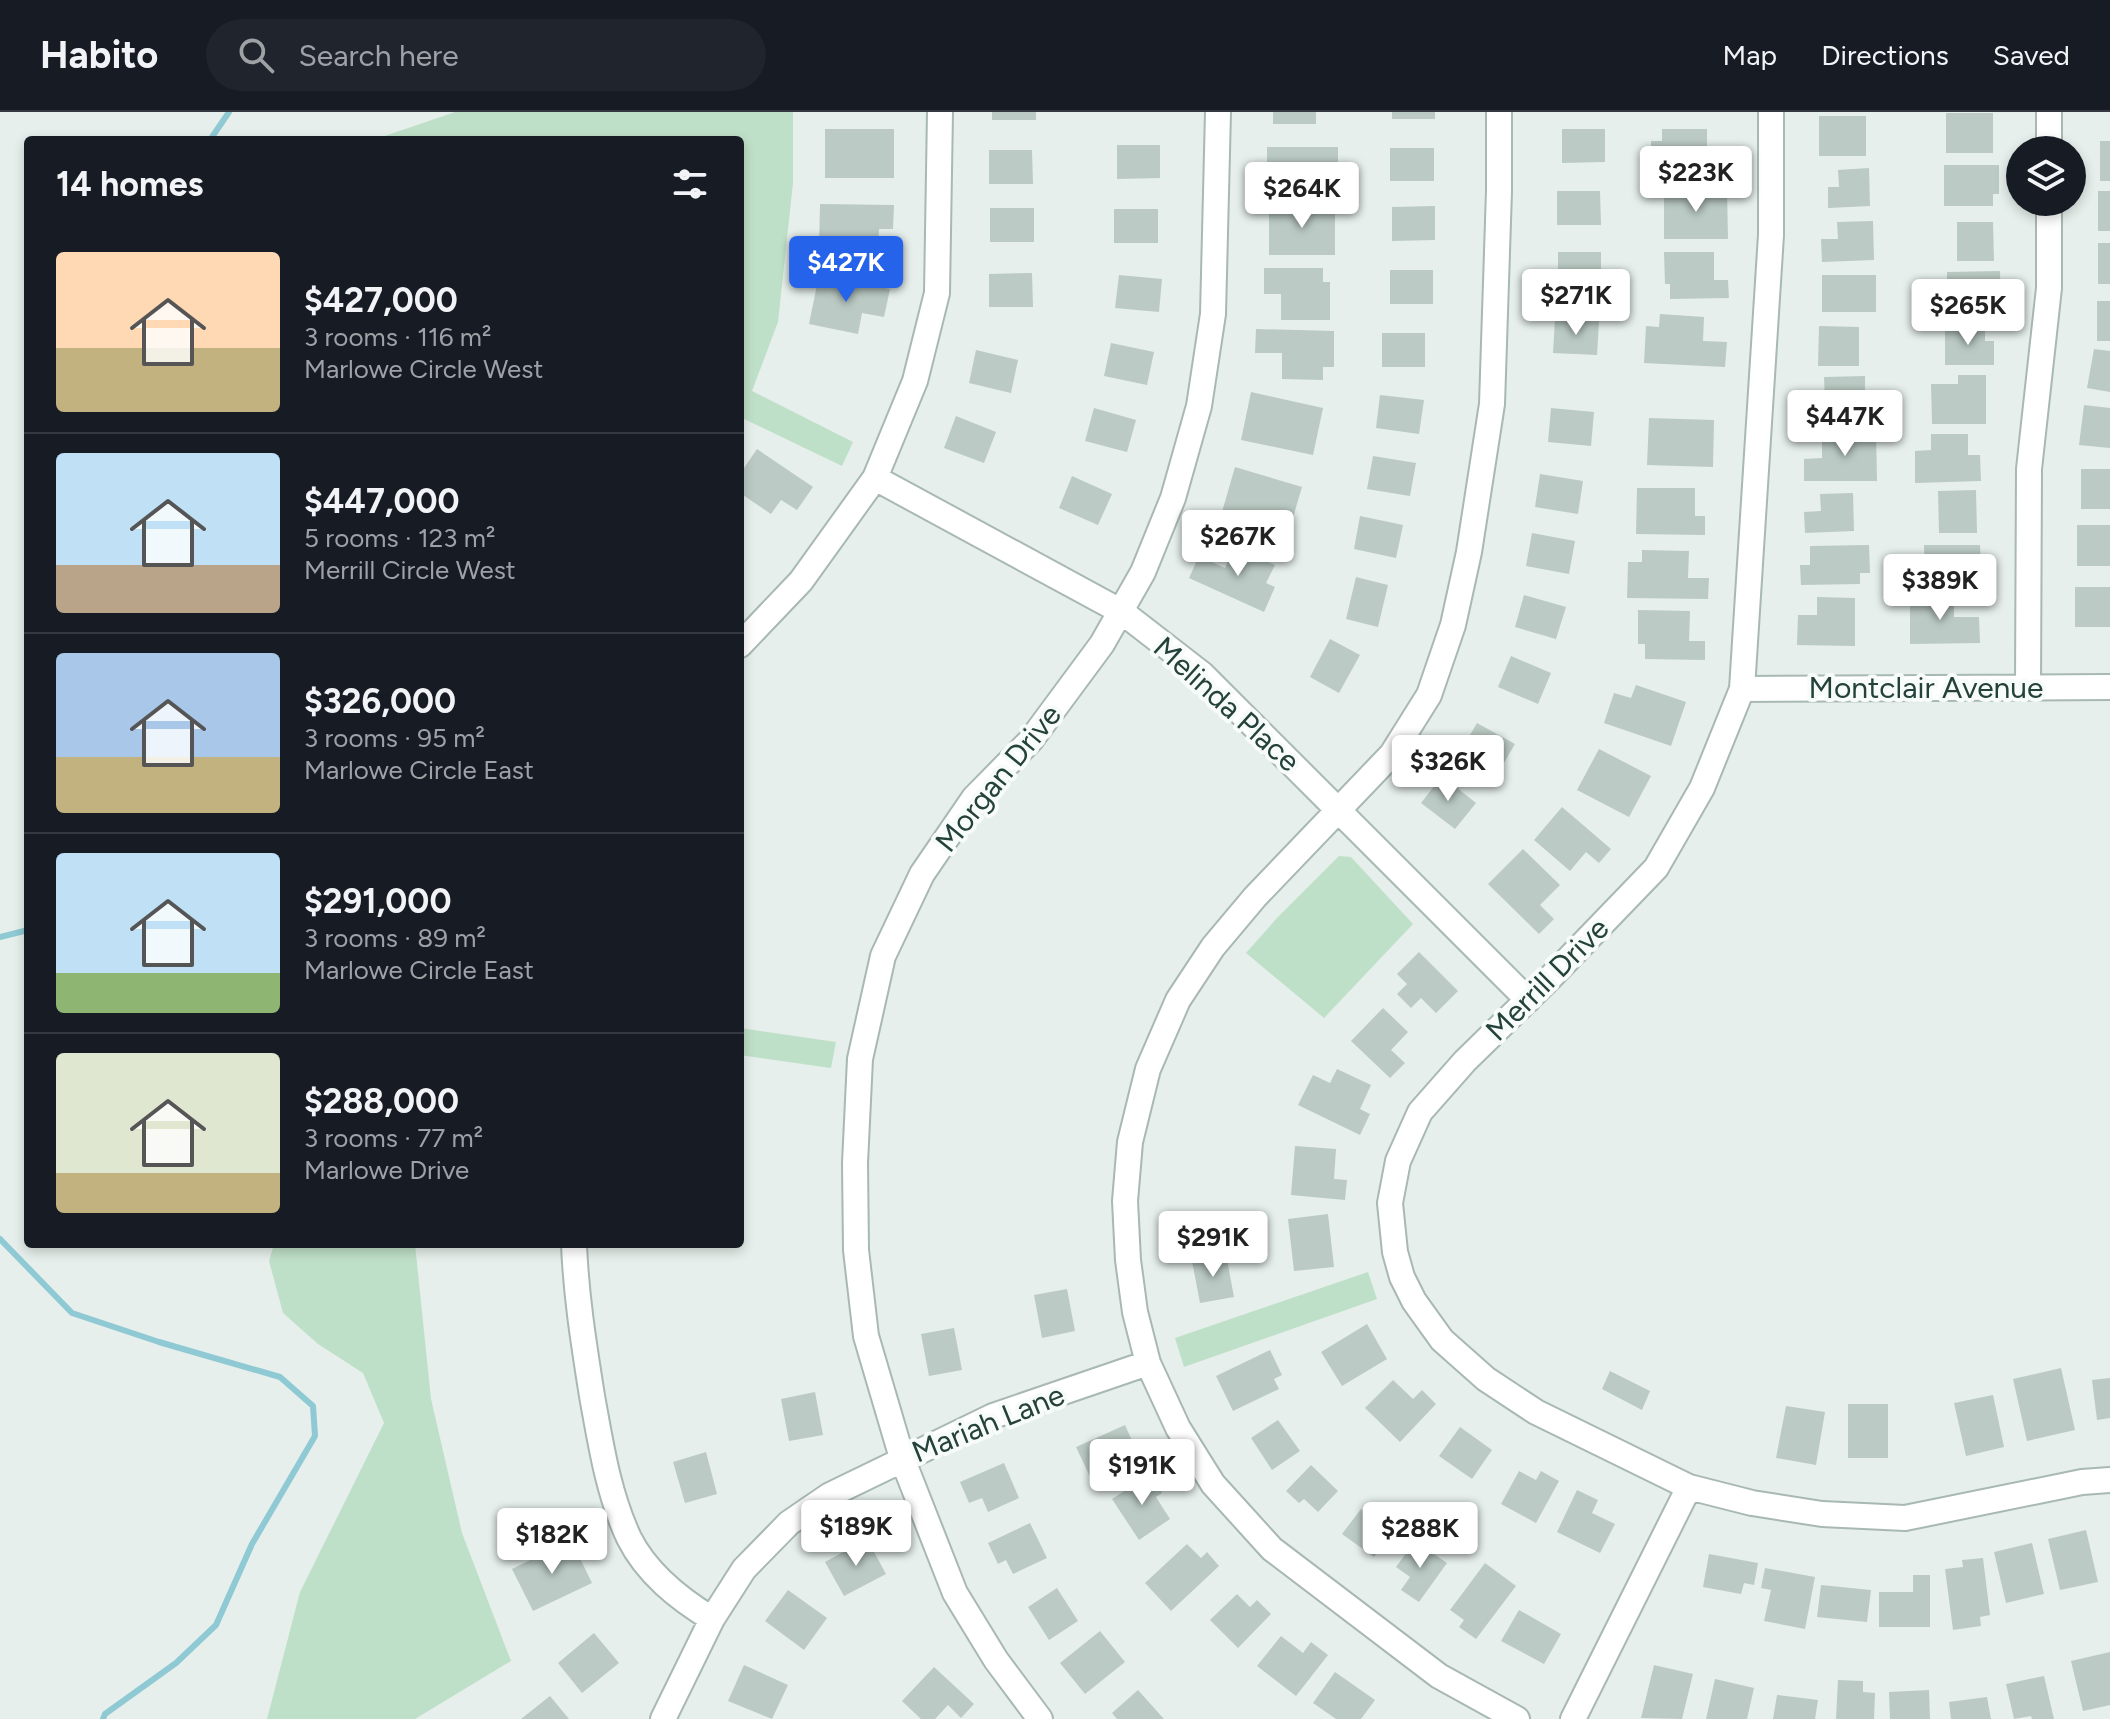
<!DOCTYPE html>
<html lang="en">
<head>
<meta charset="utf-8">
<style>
	body { margin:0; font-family:Figtree,sans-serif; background:#20242c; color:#f1f3f6; height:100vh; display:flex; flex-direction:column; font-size:30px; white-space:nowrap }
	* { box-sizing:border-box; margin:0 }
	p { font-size:26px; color:#9ea1a6 }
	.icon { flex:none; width:44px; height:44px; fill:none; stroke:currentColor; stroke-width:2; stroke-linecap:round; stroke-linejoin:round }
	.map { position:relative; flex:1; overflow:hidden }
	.side { position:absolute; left:24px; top:24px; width:720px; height:1112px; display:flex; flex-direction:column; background:#171b24; border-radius:8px; box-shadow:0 4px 12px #0003 }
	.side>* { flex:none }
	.tools { position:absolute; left:2006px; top:24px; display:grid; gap:16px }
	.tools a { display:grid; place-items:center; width:80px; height:80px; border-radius:50%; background:#171b24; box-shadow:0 4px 12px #0003; font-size:40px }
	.price { position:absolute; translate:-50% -68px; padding:0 18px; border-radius:8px; background:#fff; color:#222; font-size:26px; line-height:52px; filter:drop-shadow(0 2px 4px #0008) }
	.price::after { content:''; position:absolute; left:50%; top:48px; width:24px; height:18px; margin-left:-12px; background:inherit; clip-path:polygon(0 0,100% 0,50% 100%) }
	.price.current { background:#2563eb; color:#fff }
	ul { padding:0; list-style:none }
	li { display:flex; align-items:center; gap:24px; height:200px; padding:0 32px }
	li+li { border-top:2px solid #363941 }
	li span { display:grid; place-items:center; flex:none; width:224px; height:160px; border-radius:8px; color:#555 }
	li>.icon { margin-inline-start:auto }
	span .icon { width:96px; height:96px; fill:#fffc; stroke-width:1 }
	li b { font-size:34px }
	h2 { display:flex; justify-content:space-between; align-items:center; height:96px; padding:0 32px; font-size:34px }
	header { display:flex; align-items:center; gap:48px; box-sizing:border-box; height:112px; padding:0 40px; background:#171b24; border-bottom:2px solid #363941 }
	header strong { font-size:38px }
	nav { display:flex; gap:44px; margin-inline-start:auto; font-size:28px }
	.search { width:560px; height:72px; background:#20242c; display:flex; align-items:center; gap:20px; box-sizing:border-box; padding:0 28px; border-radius:44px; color:#9ea1a6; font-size:30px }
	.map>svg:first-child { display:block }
	.green { fill:#bfe0c8 }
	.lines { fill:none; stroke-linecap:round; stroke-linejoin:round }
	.stream { stroke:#8ec9d4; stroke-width:6 }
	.building { fill:#bbcac4 }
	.street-casing { stroke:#a8b8b2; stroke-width:28 }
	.street { stroke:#fff; stroke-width:24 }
	.labels { text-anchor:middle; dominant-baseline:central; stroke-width:8; stroke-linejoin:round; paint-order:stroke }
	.street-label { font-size:30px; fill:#24423a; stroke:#f7fbf9 }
</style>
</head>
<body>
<header>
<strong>Habito</strong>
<div class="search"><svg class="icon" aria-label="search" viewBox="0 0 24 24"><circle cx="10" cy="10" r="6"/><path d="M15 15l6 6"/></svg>Search here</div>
<nav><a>Map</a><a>Directions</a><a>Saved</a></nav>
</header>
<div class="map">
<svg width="2110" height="1607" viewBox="0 0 2110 1607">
	<rect width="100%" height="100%" fill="#e6efeb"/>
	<path class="green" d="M 455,0 L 793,0 L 793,71 L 778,210 L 752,279 L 853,330 L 842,354 L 740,305 L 740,28 L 373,28 Z
		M 1339,744 L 1351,745 L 1413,812 L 1324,906 L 1246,841 L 1277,806 Z
		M 740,916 L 836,930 L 831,956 L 740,943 Z
		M 274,1132 L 415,1132 L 431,1287 L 462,1421 L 511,1549 L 415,1607 L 267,1607 L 300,1480 L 384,1311 L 363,1261 L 318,1232 L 283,1201 L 269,1149 Z
		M 1368,1160 L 1377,1187 L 1184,1255 L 1175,1226 Z"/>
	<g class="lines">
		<path class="stream" d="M 210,28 L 229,0
			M 0,825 L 28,818
			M 0,1127 L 72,1201 L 159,1230 L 280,1265 L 313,1294 L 315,1324 L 252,1432 L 216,1513 L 176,1551 L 105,1602 L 103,1607"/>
	</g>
	<path class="building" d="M 992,0 L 1036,0 L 1036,8 L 992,8 Z
		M 1273,0 L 1316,0 L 1316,12 L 1273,12 Z
		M 1392,0 L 1435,0 L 1435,7 L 1392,7 Z
		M 1946,1 L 1993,1 L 1993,41 L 1946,41 Z
		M 1819,4 L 1866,4 L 1866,44 L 1819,44 Z
		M 825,17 L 894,17 L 894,66 L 825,66 Z
		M 1562,17 L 1605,17 L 1605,50 L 1562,51 Z
		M 1662,17 L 1707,17 L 1707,41 L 1733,41 L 1733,64 L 1662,64 L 1662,55 L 1651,55 L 1651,29 L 1662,29 Z
		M 2100,29 L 2110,29 L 2110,69 L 2100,69 Z
		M 1117,33 L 1160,33 L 1160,66 L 1117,67 Z
		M 1267,35 L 1338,35 L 1338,82 L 1267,83 Z
		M 1390,36 L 1434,36 L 1434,69 L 1390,69 Z
		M 989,38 L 1032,38 L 1033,72 L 989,72 Z
		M 1944,53 L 1999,53 L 1999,82 L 1993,82 L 1993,94 L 1944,94 Z
		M 1869,56 L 1870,94 L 1828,96 L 1828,75 L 1839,75 L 1838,58 Z
		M 1727,76 L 1728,127 L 1664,127 L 1664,77 Z
		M 1557,79 L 1600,79 L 1601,113 L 1557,113 Z
		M 2098,79 L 2110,79 L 2110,119 L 2098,119 Z
		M 820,92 L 894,93 L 893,117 L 879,117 L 878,138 L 819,137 Z
		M 1269,93 L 1335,93 L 1335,143 L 1269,143 Z
		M 1435,94 L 1435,128 L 1392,129 L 1392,95 Z
		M 990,96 L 1034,96 L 1034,130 L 990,130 Z
		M 1114,97 L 1158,97 L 1158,131 L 1114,131 Z
		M 1873,109 L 1874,148 L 1822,150 L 1821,127 L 1838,127 L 1837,110 Z
		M 1957,110 L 1993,110 L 1994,149 L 1957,149 Z
		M 2098,131 L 2110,131 L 2110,172 L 2098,172 Z
		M 1558,140 L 1601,140 L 1601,174 L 1558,174 Z
		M 1664,140 L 1714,140 L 1714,168 L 1728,168 L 1729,186 L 1670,187 L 1670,172 L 1665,172 Z
		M 1264,156 L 1323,156 L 1323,170 L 1330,170 L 1330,208 L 1281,208 L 1281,182 L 1264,182 Z
		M 1390,158 L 1433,158 L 1433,192 L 1390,192 Z
		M 2000,159 L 2001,201 L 1947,202 L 1947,160 Z
		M 1032,161 L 1033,195 L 989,195 L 989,162 Z
		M 819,163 L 890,177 L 884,205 L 862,201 L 858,222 L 809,212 Z
		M 1119,163 L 1162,167 L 1159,200 L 1115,196 Z
		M 1822,163 L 1876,163 L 1876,200 L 1822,200 Z
		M 2097,189 L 2110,189 L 2110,229 L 2097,229 Z
		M 1660,202 L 1704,205 L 1703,229 L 1727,230 L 1725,255 L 1644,251 L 1646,214 L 1659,215 Z
		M 1555,207 L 1599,209 L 1597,243 L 1553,241 Z
		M 1819,214 L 1859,215 L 1859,254 L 1818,254 Z
		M 1945,215 L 1985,215 L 1985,229 L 1994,229 L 1994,253 L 1945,253 Z
		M 1256,217 L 1334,219 L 1334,255 L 1323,255 L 1323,268 L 1282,267 L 1282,241 L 1255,241 Z
		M 1382,221 L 1425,221 L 1425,255 L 1382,255 Z
		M 1111,231 L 1154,240 L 1147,273 L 1104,264 Z
		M 2094,237 L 2110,239 L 2110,280 L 2087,276 Z
		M 976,238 L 1018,248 L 1011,281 L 969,271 Z
		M 1958,263 L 1986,263 L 1986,312 L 1932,312 L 1931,272 L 1958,272 Z
		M 1865,264 L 1865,283 L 1877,283 L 1877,313 L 1807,314 L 1807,291 L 1825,291 L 1824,265 Z
		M 1251,280 L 1323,296 L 1313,343 L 1241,328 Z
		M 1380,283 L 1424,288 L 1419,322 L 1376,316 Z
		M 2084,293 L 2110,296 L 2110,336 L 2079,333 Z
		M 1094,296 L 1136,308 L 1127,340 L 1085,329 Z
		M 1551,296 L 1594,300 L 1591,334 L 1548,330 Z
		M 956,304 L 996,320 L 984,351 L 944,336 Z
		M 1649,306 L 1714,308 L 1713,355 L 1647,353 Z
		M 1876,319 L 1877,369 L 1804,369 L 1804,347 L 1822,346 L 1822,320 Z
		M 1931,322 L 1968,322 L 1968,343 L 1980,343 L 1981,369 L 1915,371 L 1915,339 L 1931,338 Z
		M 757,337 L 813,375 L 797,398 L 781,388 L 771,402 L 740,381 L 740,362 Z
		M 1373,344 L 1416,351 L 1410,384 L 1367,377 Z
		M 1235,355 L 1302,375 L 1289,419 L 1222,400 Z
		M 2081,357 L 2110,357 L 2110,397 L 2081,397 Z
		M 1540,362 L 1583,369 L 1578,402 L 1535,395 Z
		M 1072,364 L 1112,382 L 1098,413 L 1059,396 Z
		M 1637,376 L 1695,376 L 1695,404 L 1705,404 L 1705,423 L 1636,422 Z
		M 1976,378 L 1977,421 L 1939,421 L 1938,379 Z
		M 1853,381 L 1854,419 L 1805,421 L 1804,400 L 1821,399 L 1820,382 Z
		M 1360,404 L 1403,413 L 1396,446 L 1354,437 Z
		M 2077,413 L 2110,413 L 2110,454 L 2077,454 Z
		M 1532,421 L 1575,429 L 1569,462 L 1526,454 Z
		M 1869,433 L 1870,461 L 1860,461 L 1860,472 L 1801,473 L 1800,453 L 1810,453 L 1810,434 Z
		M 1924,433 L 1980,433 L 1981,457 L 1973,457 L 1973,472 L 1925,472 Z
		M 1235,435 L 1275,453 L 1266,471 L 1275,475 L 1264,500 L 1189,466 L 1199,444 L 1225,456 Z
		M 1642,438 L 1689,439 L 1688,466 L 1709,466 L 1708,487 L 1627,486 L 1628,450 L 1642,450 Z
		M 1356,465 L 1388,473 L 1378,515 L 1346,507 Z
		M 2075,475 L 2110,475 L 2110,515 L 2075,515 Z
		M 1524,483 L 1566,495 L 1556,527 L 1515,515 Z
		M 1910,484 L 1954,484 L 1954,505 L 1979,505 L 1980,531 L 1910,532 Z
		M 1817,485 L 1855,486 L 1855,534 L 1797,533 L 1798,503 L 1817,503 Z
		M 1638,498 L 1690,499 L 1689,529 L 1705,529 L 1705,548 L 1645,547 L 1645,532 L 1638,532 Z
		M 1330,527 L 1360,543 L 1339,581 L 1310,565 Z
		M 1511,544 L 1551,561 L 1538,592 L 1498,575 Z
		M 1636,573 L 1686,590 L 1671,634 L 1604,611 L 1614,581 L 1631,586 Z
		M 1477,611 L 1515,632 L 1498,661 L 1460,640 Z
		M 1599,637 L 1651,664 L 1629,705 L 1577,678 Z
		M 1442,664 L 1476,691 L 1455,717 L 1421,691 Z
		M 1562,695 L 1611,737 L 1599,751 L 1586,740 L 1570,759 L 1534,728 Z
		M 1523,737 L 1560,773 L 1540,793 L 1554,807 L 1539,822 L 1488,772 Z
		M 1419,840 L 1458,879 L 1436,901 L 1421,886 L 1411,896 L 1397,882 L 1407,872 L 1397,862 Z
		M 1383,896 L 1408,920 L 1391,938 L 1405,951 L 1390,966 L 1351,929 Z
		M 1337,957 L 1371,973 L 1360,997 L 1370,1002 L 1360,1023 L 1298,993 L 1313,963 L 1330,971 Z
		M 1295,1034 L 1336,1037 L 1334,1067 L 1347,1068 L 1345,1088 L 1291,1083 Z
		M 1328,1102 L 1334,1155 L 1294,1159 L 1288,1107 Z
		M 1226,1142 L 1234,1185 L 1200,1191 L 1192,1149 Z
		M 1067,1177 L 1075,1219 L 1042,1226 L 1034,1183 Z
		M 1367,1212 L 1387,1247 L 1342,1274 L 1321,1240 Z
		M 954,1216 L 962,1258 L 929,1264 L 921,1222 Z
		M 1270,1238 L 1282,1263 L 1274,1267 L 1279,1277 L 1233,1299 L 1216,1264 Z
		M 2061,1256 L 2075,1318 L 2027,1329 L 2013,1267 Z
		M 1610,1259 L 1650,1279 L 1642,1298 L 1602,1277 Z
		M 2110,1266 L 2110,1306 L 2097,1308 L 2092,1268 Z
		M 1393,1268 L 1413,1287 L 1422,1278 L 1436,1292 L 1400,1330 L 1365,1296 Z
		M 815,1280 L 823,1323 L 789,1329 L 781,1287 Z
		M 1993,1283 L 2004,1335 L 1966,1344 L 1954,1291 Z
		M 1848,1292 L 1888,1292 L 1888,1346 L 1848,1346 Z
		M 1786,1294 L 1825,1300 L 1816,1353 L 1776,1346 Z
		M 1278,1308 L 1300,1339 L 1272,1358 L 1251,1326 Z
		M 1125,1313 L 1141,1349 L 1093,1371 L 1076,1335 Z
		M 1460,1315 L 1492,1338 L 1472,1367 L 1439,1344 Z
		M 706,1340 L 717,1382 L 685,1391 L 673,1350 Z
		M 1004,1351 L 1019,1386 L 988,1400 L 982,1386 L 969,1391 L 960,1370 Z
		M 1311,1353 L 1338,1379 L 1318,1400 L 1304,1387 L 1299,1391 L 1286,1379 Z
		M 1519,1359 L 1536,1368 L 1541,1359 L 1559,1369 L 1536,1411 L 1501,1392 Z
		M 1149,1363 L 1162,1381 L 1156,1385 L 1170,1407 L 1139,1428 L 1112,1387 Z
		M 1577,1378 L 1598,1388 L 1592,1401 L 1615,1412 L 1600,1441 L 1557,1420 Z
		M 1361,1397 L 1393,1421 L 1374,1445 L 1342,1422 Z
		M 1030,1411 L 1047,1446 L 1013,1462 L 1006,1448 L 998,1452 L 988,1431 Z
		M 2086,1418 L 2098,1470 L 2060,1478 L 2048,1427 Z
		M 867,1427 L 886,1462 L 844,1484 L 825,1450 Z
		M 571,1428 L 592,1471 L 533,1499 L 512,1457 Z
		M 1415,1429 L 1447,1451 L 1419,1490 L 1401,1478 L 1410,1465 L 1396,1455 Z
		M 2032,1431 L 2044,1482 L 2006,1491 L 1994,1440 Z
		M 1187,1432 L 1201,1446 L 1207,1440 L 1219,1454 L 1171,1499 L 1145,1471 Z
		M 1709,1442 L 1758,1451 L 1754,1473 L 1744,1471 L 1741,1482 L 1703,1475 Z
		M 1983,1446 L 1990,1503 L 1980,1505 L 1981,1514 L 1953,1518 L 1945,1457 L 1963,1455 L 1962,1448 Z
		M 1485,1451 L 1516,1474 L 1476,1527 L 1459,1515 L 1464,1508 L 1450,1498 Z
		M 1765,1456 L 1815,1465 L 1805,1517 L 1764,1509 L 1771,1478 L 1761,1476 Z
		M 1913,1463 L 1930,1463 L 1930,1515 L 1879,1515 L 1879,1480 L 1913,1480 Z
		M 1821,1473 L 1871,1478 L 1867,1510 L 1817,1505 Z
		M 1057,1476 L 1078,1509 L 1049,1528 L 1028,1495 Z
		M 788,1478 L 827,1506 L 804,1538 L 765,1509 Z
		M 1237,1482 L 1250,1495 L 1257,1488 L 1271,1502 L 1238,1536 L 1210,1508 Z
		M 1519,1498 L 1561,1522 L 1544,1552 L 1501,1529 Z
		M 1100,1519 L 1125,1550 L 1085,1582 L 1060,1551 Z
		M 594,1521 L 619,1551 L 582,1581 L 558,1551 Z
		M 1281,1524 L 1303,1541 L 1311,1530 L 1328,1543 L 1296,1584 L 1257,1554 Z
		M 2110,1540 L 2110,1593 L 2083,1599 L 2071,1549 Z
		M 744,1553 L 788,1573 L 772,1607 L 728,1589 Z
		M 1654,1553 L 1693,1562 L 1682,1607 L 1641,1606 Z
		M 934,1555 L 974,1592 L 961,1606 L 948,1593 L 935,1607 L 921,1607 L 902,1589 Z
		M 1335,1560 L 1375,1588 L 1361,1607 L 1336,1607 L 1313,1591 Z
		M 2044,1564 L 2054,1607 L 2032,1607 L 2031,1604 L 2014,1607 L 2006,1572 Z
		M 1715,1567 L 1754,1576 L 1747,1607 L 1706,1607 Z
		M 1838,1568 L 1863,1569 L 1863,1580 L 1875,1581 L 1874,1607 L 1836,1607 Z
		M 1138,1578 L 1164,1607 L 1117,1607 L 1112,1601 Z
		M 1929,1578 L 1930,1607 L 1890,1607 L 1889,1580 Z
		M 1777,1583 L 1818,1588 L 1815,1607 L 1773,1607 Z
		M 550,1584 L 569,1607 L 521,1607 Z
		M 1987,1585 L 1991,1607 L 1951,1607 L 1949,1590 Z"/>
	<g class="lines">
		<defs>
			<path id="street" d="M 1499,0 L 1499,79 L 1492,292 L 1469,440 L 1453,513 L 1429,583 L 1392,642 L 1255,785 L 1213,835 L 1178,888 L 1148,957 L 1130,1030 L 1125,1089 L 1128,1148 L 1135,1200 L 1148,1251 L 1178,1316 L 1213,1372 L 1272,1437 L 1439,1564 L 1517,1607
				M 1771,0 L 1771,123 L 1742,577 L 1702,676 L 1656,756 L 1549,867 L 1465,949 L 1420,1000 L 1398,1049 L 1390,1091 L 1395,1140 L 1402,1165 L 1414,1189 L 1442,1228 L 1486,1267 L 1536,1300 L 1689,1375 L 1752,1391 L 1822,1402 L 1905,1406 L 2082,1370 L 2110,1368
				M 2049,38 L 2049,0
				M 875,366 L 1122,500 L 1202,562 L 1528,888
				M 740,533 L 801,469 L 875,366 L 915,269 L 937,181 L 940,0
				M 2028,574 L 2029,357 L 2049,176 L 2049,90
				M 1742,577 L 2110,575
				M 574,1132 C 576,1184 584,1233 592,1284 C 601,1333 608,1381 629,1426 C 647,1462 679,1487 712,1507
				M 663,1607 L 712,1507 L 744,1457 L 789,1411 L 830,1383 L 993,1304 L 1148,1251
				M 1040,1607 L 996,1548 L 955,1481 L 902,1346 L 866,1224 L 856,1138 L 855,1051 L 860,947 L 883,844 L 922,762 L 974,686 L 1031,628 L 1102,532 L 1143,460 L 1173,386 L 1199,294 L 1213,202 L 1218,0
				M 1573,1607 L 1689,1375"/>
		</defs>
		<use href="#street" class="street-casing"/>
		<use href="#street" class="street"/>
	</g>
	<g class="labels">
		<g class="street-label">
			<text x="1926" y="575">Montclair Avenue</text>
			<text transform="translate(1227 592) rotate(42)">Melinda Place</text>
			<text transform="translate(998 666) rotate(-51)">Morgan Drive</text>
			<text transform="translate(1547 867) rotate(-45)">Merrill Drive</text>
			<text transform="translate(988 1311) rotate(-22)">Mariah Lane</text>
		</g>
	</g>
</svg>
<div class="tools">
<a><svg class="icon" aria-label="layers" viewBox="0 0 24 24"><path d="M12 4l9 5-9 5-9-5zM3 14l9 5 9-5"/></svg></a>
</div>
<b class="price" style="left:1696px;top:102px">$223K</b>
<b class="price" style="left:1302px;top:118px">$264K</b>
<b class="price current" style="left:846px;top:192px">$427K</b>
<b class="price" style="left:1576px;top:225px">$271K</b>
<b class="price" style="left:1968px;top:235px">$265K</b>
<b class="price" style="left:1845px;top:346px">$447K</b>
<b class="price" style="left:1238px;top:466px">$267K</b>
<b class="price" style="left:1940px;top:510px">$389K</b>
<b class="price" style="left:1448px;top:691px">$326K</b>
<b class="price" style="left:1213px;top:1167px">$291K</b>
<b class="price" style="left:1142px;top:1395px">$191K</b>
<b class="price" style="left:856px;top:1456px">$189K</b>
<b class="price" style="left:1420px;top:1458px">$288K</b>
<b class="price" style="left:552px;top:1464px">$182K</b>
<section class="side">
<h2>14 homes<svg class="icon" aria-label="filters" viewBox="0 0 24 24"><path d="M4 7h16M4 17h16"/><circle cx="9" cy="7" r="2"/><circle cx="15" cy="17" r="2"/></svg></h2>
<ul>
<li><span style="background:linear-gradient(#ffd9b3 60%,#c2b280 0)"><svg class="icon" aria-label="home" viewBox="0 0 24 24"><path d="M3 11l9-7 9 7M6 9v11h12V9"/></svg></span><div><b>$427,000</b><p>3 rooms · 116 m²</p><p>Marlowe Circle West</p></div></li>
<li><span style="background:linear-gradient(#bfe0f5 70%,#b9a48a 0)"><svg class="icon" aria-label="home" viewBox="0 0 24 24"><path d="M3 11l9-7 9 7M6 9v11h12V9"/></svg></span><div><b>$447,000</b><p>5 rooms · 123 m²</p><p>Merrill Circle West</p></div></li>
<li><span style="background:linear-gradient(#a9c7e8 65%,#c2b280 0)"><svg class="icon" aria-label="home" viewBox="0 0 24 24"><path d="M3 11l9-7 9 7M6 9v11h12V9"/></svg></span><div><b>$326,000</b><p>3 rooms · 95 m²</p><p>Marlowe Circle East</p></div></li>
<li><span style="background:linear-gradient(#bfe0f5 75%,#8fb573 0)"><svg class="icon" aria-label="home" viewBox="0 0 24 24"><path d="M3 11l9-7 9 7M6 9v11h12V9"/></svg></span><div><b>$291,000</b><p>3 rooms · 89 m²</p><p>Marlowe Circle East</p></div></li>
<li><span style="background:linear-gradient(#dfe7d0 75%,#c2b280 0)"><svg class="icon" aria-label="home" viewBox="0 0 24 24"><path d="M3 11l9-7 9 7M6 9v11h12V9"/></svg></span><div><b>$288,000</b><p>3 rooms · 77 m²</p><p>Marlowe Drive</p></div></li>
</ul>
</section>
</div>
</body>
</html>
